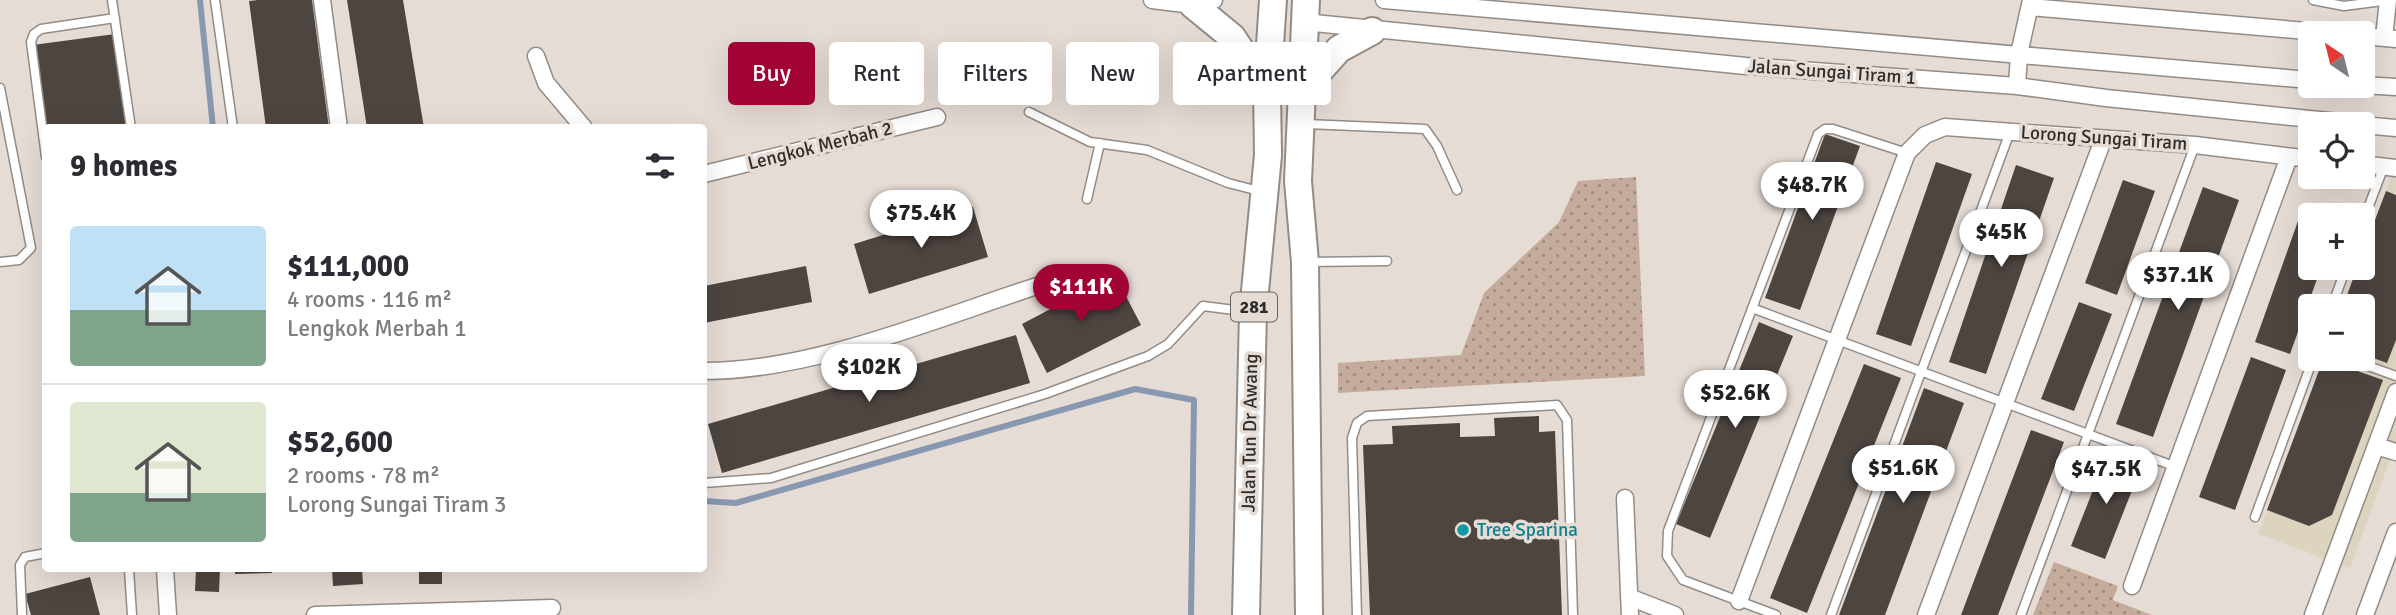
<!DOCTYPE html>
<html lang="en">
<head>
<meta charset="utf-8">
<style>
	body { margin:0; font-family:Signika,sans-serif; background:#f7f7f7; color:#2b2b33; height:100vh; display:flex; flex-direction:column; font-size:26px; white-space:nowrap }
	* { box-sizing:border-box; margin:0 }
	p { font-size:23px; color:#7c7c81 }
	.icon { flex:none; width:38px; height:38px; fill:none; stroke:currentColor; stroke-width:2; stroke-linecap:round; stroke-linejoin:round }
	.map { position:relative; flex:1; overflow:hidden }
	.drawer { position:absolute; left:42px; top:124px; width:665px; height:448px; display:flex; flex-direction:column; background:#fff; border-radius:7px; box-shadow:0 7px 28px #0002 }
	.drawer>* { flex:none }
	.banner { position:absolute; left:728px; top:42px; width:665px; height:63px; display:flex; gap:14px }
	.needle { width:46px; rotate:325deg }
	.buttons { position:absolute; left:2298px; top:21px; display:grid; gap:14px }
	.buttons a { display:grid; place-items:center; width:77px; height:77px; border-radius:7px; background:#fff; box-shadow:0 7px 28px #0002; font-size:35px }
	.price { position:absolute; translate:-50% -60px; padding:0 16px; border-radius:24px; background:#fff; color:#222; font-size:23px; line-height:46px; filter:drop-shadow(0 2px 4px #0008) }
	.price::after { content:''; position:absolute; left:50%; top:42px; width:21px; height:16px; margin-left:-10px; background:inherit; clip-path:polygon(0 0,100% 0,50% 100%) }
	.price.active { background:#a20335; color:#fff }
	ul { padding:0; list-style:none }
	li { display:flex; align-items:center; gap:21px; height:175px; padding:0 28px }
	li+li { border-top:2px solid #e1e1e2 }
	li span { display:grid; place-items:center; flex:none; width:196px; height:140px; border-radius:7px; color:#555 }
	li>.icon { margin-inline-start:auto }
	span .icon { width:84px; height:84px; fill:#fffc; stroke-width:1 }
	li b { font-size:30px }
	h2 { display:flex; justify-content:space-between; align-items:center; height:84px; padding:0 28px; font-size:30px }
	.chip { padding:0 24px; border-radius:7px; background:#fff; box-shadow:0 7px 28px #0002; font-size:24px; line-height:63px }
	.chip.active { background:#a20335; color:#fff }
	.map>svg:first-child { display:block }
	.commercial { fill:#dcd4bf }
	.green { fill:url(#green-dots) }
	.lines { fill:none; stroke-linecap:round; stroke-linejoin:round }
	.stream { stroke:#8798b0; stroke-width:6 }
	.building { fill:#4d4540 }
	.service-casing { stroke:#938b85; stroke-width:11 }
	.minor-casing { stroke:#938b85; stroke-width:19 }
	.primary-casing { stroke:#938b85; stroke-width:30 }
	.service { stroke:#fff; stroke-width:8 }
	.minor { stroke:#fff; stroke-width:16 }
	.primary { stroke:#fff; stroke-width:26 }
	.culture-dot { fill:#0f9aa8; stroke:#e6dcd6; stroke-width:2.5 }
	.labels { text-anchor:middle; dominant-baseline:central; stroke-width:7; stroke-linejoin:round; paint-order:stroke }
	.shield { fill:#e6dcd6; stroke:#67625e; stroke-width:2 }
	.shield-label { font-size:18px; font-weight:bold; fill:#302d2a }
	.street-label { font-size:19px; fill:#302d2a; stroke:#e6dcd6 }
	.culture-label { font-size:19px; fill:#0d838f; stroke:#e6dcd6; text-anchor:start }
</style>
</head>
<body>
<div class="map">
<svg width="2396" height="615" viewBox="0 0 2396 615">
	<defs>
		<pattern id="green-dots" width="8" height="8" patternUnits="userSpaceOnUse" patternTransform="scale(1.75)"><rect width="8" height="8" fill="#c5ab9b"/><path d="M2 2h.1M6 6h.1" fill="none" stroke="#a08c7f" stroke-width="1.8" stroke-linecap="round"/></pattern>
	</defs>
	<rect width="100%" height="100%" fill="#e6dcd6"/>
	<path class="commercial" d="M 2396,164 L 2396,444 L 2350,568 L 2258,534 L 2324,359 L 2362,359 L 2362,306 L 2343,306 L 2357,268 L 2362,268 L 2363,254 Z"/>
	<path class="green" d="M 1636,177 L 1645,376 L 1338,393 L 1338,363 L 1461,355 L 1484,293 L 1559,222 L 1578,181 Z
		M 2054,562 L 2118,586 L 2113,600 L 2152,615 L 2033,615 Z"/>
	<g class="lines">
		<path class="stream" d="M 200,0 L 213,128
			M 704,501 L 736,503 L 1135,389 L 1194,400 L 1191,615"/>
	</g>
	<path class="building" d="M 257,0 L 312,0 L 329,128 L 266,128 L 249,1 Z
		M 347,0 L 403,0 L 424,128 L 367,128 Z
		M 115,34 L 127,128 L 44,128 L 33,45 Z
		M 1825,134 L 1860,146 L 1800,310 L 1765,298 Z
		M 1936,162 L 1972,174 L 1911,346 L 1876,334 Z
		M 2016,165 L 2054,178 L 1986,374 L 1949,362 Z
		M 2123,180 L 2155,191 L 2117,295 L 2085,283 Z
		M 2203,187 L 2239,200 L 2153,437 L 2116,424 Z
		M 2386,191 L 2396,195 L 2396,340 L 2387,363 L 2362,354 L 2362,306 L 2343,306 L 2357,268 L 2362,268 L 2362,254 Z
		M 973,207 L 988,257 L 869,294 L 854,244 Z
		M 2303,207 L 2324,215 L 2310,215 L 2310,268 L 2321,268 L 2290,354 L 2255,342 Z
		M 806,266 L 812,302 L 704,323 L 704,286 Z
		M 1115,275 L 1141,325 L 1047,373 L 1022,324 Z
		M 2079,302 L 2112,314 L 2074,411 L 2041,399 Z
		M 1759,322 L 1793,336 L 1710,538 L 1676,524 Z
		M 1016,335 L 1030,383 L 722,473 L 708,424 Z
		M 2251,357 L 2286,370 L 2235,510 L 2199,497 Z
		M 2329,361 L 2383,380 L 2332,515 L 2309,526 L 2267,510 L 2321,365 Z
		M 1864,364 L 1901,378 L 1807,613 L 1770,598 Z
		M 1924,388 L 1964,403 L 1885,615 L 1839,615 Z
		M 1539,416 L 1539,432 L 1555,431 L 1562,615 L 1370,615 L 1363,445 L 1393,444 L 1392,426 L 1460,423 L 1460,437 L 1495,436 L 1494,418 Z
		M 2031,430 L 2064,442 L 1998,615 L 1961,615 Z
		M 2108,452 L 2142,465 L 2105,559 L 2071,546 Z
		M 196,569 L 220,569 L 219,592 L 195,591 Z
		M 235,569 L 272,569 L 272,573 L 235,574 Z
		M 332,569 L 362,569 L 363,584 L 333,586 Z
		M 419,569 L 442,569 L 442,584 L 419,584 Z
		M 90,577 L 100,615 L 31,615 L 25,594 Z"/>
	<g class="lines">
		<defs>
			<path id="service" d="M 112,0 L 131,128
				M 215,0 L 233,128
				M 2313,0 L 2344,6 L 2390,0
				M 0,88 L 31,248 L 19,260 L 0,262
				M 1029,112 L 1090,142 L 1147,150 L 1228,183 L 1259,191
				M 1306,124 L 1425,129 L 1437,146 L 1457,190
				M 46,157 L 31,42 L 34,34 L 41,29 L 115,18
				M 1087,199 L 1100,143
				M 2362,224 L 2384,166
				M 1308,262 L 1387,261
				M 2332,306 L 2346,268
				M 1752,308 L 2176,467
				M 2349,359 L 2396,376
				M 704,483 L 771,478 L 1045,394 L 1148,356 L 1168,344 L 1203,306 L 1250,312
				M 2255,517 L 2313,359
				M 129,569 L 132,615
				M 22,615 L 20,565 L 25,557 L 46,553
				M 1357,615 L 1352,438 L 1357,423 L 1367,416 L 1557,405 L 1567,420 L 1573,615
				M 1776,615 L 1683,580 L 1667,556 L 1668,531 L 1818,134 L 1825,129 L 1833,129 L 1907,153
				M 1831,615 L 2010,132
				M 2021,615 L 2195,145"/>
			<path id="minor" d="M 322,0 L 339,128
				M 1152,0 L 1193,5 L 1214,0
				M 1384,0 L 2310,80
				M 2030,7 L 2330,33
				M 1304,22 L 1746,66 L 2017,86 L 2106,98 L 2359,124
				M 2362,36 L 2396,39
				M 2384,38 L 2388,0
				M 536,56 L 546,83 L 584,128
				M 2362,85 L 2396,87
				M 2017,86 L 2019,54 L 2031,0
				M 2362,125 L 2396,128
				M 2362,164 L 2396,168
				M 704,174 L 937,117
				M 704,371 C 813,371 935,319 1040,285
				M 2376,446 L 2396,452
				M 1625,498 L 1630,615
				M 165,569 L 168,615
				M 2132,586 L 2289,157
				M 1629,597 L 1675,615
				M 1739,601 L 1907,153 L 1925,135 L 1945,127 L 2195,145 L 2310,159
				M 315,615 L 552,608
				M 1926,615 L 2103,140
				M 2313,615 L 2396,392
				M 2365,615 L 2396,532"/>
			<path id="primary" d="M 1306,0 L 1298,181 L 1305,262 L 1309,615
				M 1193,5 L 1232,37 L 1267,90
				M 1301,91 L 1339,49 L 1372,31
				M 1246,615 L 1253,312 L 1268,155 L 1267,90 L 1273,0"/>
		</defs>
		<use href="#service" class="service-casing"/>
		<use href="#minor" class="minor-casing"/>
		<use href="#primary" class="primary-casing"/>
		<use href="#service" class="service"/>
		<use href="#minor" class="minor"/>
		<use href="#primary" class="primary"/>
	</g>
	<circle class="culture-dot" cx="1463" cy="530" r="7"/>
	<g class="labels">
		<rect class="shield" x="1231" y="292.5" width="46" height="29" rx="5"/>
		<g class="shield-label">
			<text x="1254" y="307">281</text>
		</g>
		<g class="street-label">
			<text transform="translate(1832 72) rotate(4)">Jalan Sungai Tiram 1</text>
			<text transform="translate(2104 138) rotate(4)">Lorong Sungai Tiram</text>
			<text transform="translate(820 146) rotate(-14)">Lengkok Merbah 2</text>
			<text transform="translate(1250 433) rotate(-89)">Jalan Tun Dr Awang</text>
		</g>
		<g class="culture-label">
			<text x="1477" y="530">Tree Sparina</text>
		</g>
	</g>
</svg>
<div class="buttons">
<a><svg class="needle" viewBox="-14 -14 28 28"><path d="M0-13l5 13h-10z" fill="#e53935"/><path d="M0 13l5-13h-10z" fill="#7c7c81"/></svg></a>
<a><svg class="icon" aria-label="locate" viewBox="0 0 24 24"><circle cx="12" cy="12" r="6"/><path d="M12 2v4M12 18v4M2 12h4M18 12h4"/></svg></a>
<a>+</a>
<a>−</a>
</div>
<b class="price" style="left:1812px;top:222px">$48.7K</b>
<b class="price" style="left:921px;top:250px">$75.4K</b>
<b class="price" style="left:2001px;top:269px">$45K</b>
<b class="price" style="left:2178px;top:312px">$37.1K</b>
<b class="price active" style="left:1081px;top:324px">$111K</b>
<b class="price" style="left:869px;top:404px">$102K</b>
<b class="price" style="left:1735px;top:430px">$52.6K</b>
<b class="price" style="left:1903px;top:505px">$51.6K</b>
<b class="price" style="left:2106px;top:506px">$47.5K</b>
<div class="banner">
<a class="chip active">Buy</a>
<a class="chip">Rent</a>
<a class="chip">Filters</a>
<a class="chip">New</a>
<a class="chip">Apartment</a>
</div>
<section class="drawer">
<h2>9 homes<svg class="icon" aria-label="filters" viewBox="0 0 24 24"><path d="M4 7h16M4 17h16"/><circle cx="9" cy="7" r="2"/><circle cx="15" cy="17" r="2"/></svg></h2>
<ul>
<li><span style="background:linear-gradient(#bfe0f5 60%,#7fa58c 0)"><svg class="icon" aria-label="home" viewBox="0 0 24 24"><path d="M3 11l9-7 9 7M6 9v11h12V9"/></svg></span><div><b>$111,000</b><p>4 rooms · 116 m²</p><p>Lengkok Merbah 1</p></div></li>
<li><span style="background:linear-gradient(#dfe7d0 65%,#7fa58c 0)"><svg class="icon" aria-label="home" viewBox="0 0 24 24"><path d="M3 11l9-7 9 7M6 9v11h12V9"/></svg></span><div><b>$52,600</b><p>2 rooms · 78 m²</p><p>Lorong Sungai Tiram 3</p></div></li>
</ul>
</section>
</div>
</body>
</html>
